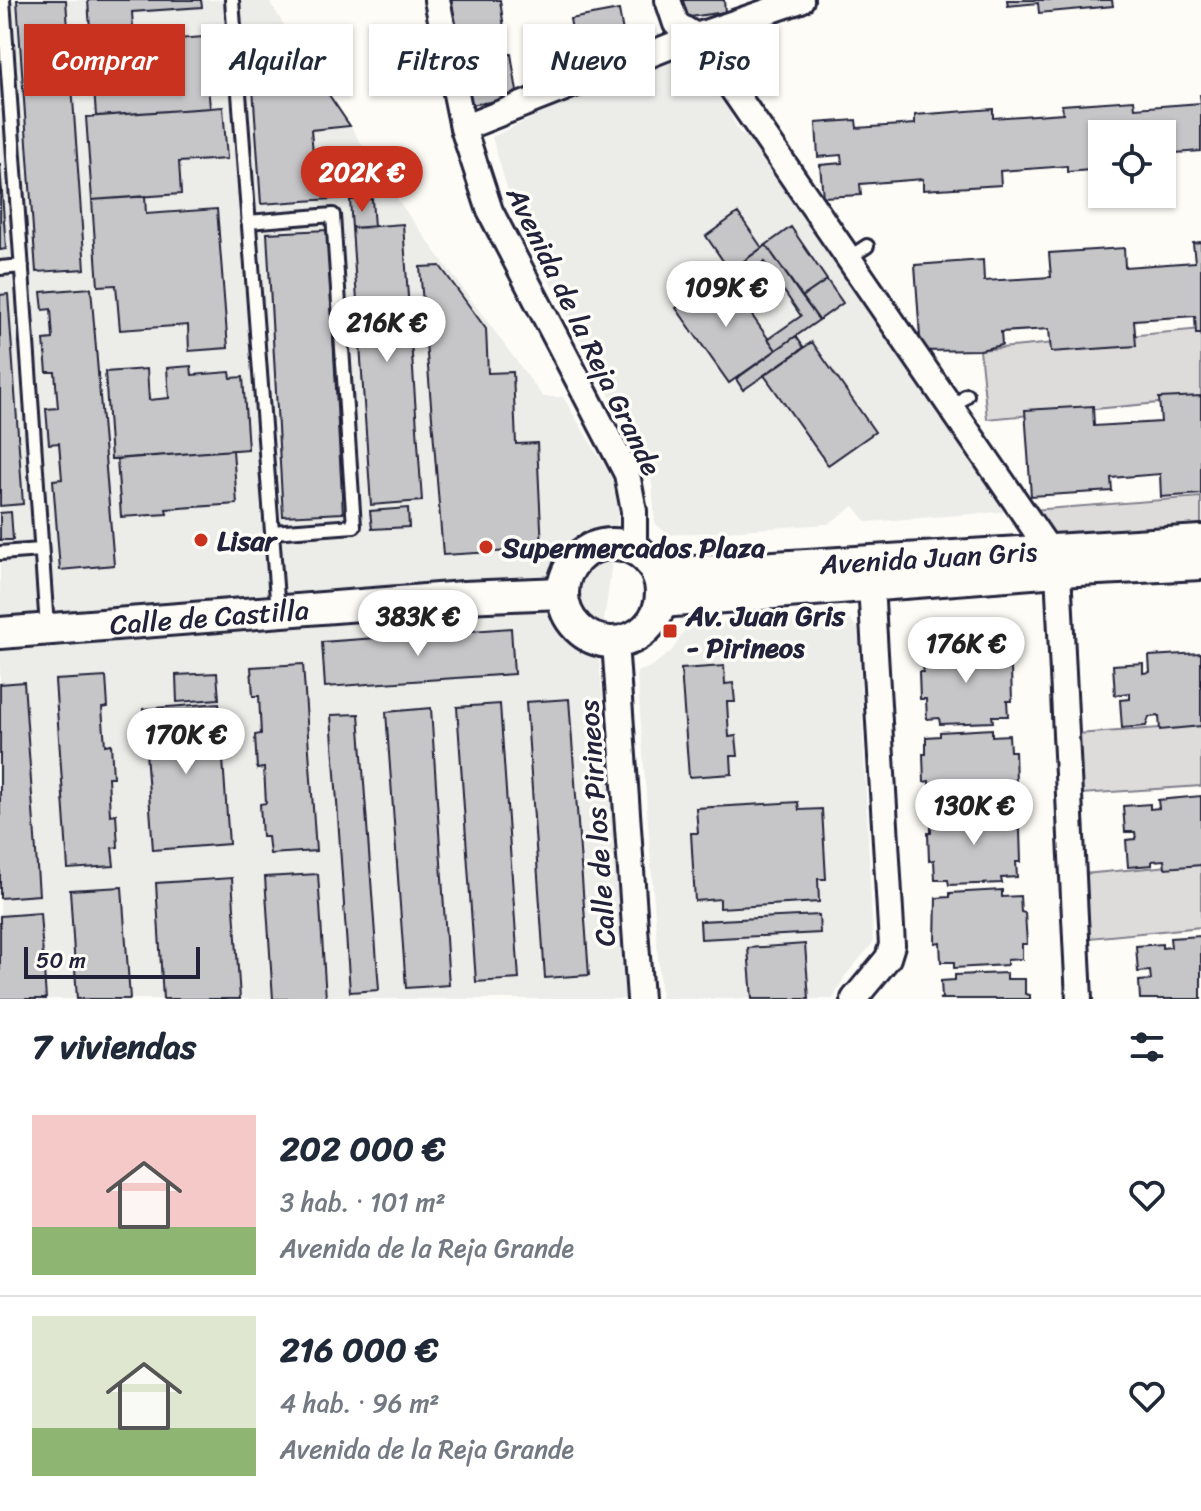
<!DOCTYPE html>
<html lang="es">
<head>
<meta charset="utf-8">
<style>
	body { margin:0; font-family:Sriracha,sans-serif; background:#f2f2f3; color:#1f2937; height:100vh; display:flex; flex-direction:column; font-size:30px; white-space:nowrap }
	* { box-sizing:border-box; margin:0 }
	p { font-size:26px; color:#747a83 }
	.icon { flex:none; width:44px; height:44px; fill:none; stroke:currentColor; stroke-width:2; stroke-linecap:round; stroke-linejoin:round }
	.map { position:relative; height:999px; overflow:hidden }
	.panel { display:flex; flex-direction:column; background:#fff; flex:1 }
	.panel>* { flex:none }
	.top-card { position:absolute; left:24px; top:24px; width:800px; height:72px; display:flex; gap:16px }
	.fabs { position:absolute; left:1088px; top:120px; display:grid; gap:16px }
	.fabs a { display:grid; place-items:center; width:88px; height:88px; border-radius:0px; background:#fff; box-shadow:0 2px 6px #0004; font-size:40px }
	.scale { position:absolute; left:24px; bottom:20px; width:176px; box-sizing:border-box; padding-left:8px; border:4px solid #22223b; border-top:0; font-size:22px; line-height:28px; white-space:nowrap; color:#22223b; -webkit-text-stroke:6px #fdfcf7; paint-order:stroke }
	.price { position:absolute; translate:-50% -68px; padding:0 18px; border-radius:28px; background:#fff; color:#222; font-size:26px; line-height:52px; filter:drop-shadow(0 2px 4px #0008) }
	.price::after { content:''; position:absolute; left:50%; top:48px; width:24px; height:18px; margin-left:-12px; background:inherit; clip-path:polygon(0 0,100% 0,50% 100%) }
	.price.selected { background:#c8321e; color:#fff }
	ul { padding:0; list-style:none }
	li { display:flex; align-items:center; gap:24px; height:200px; padding:0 32px }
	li+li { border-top:2px solid #e0e1e3 }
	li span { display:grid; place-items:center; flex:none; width:224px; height:160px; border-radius:0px; color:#555 }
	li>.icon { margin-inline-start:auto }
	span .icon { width:96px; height:96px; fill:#fffc; stroke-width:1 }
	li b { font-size:34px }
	h2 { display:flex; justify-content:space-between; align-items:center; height:96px; padding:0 32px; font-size:34px }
	.tag { padding:0 28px; border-radius:0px; background:#fff; box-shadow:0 2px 6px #0004; font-size:28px; line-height:72px }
	.tag.selected { background:#c8321e; color:#fff }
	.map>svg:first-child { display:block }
	.built { fill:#ecece9 }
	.green { fill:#dddcdb; stroke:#807f8b; stroke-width:2 }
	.building { fill:#c6c6c8; stroke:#22223b; stroke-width:2 }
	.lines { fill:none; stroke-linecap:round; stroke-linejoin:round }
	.service-casing { stroke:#22223b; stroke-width:18 }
	.minor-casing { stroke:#22223b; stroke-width:30 }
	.tertiary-casing { stroke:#22223b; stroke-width:36 }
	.service { stroke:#fdfcf7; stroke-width:12 }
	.minor { stroke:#fdfcf7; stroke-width:24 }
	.tertiary { stroke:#fdfcf7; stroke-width:30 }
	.poi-dot { fill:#c8321e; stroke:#fdfcf7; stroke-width:3 }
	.labels { text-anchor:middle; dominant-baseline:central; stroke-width:7; stroke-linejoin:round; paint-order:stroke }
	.street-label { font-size:28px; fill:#22223b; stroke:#fdfcf7 }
	.poi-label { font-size:28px; font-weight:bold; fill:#22223b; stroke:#fdfcf7; text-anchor:start }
</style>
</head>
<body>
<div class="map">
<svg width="1201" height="999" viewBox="0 0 1201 999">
	<rect width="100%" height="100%" fill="#fdfcf7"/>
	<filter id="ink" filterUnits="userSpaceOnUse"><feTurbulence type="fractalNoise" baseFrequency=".0125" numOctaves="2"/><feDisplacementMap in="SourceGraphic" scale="16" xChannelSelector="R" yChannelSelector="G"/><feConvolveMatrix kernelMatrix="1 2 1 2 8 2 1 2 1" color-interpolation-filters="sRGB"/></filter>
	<g filter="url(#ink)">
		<path class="built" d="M 0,0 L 268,0 L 402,206 L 543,397 L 563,397 L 613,480 L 618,500 L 618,517 L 599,660 L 615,830 L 625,999 L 0,999 Z
			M 700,49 L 739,132 L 755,142 L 1012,511 L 867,522 L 854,506 L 828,524 L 668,535 L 655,523 L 652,483 L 645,464 L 514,212 L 492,137 L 566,102 Z
			M 837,616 L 850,619 L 858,629 L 873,943 L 845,976 L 833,999 L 661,999 L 637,672 L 650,667 L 671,652 L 688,625 Z"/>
		<path class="green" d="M 1201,329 L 1201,399 L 987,419 L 980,350 Z
			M 1201,497 L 1201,532 L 1053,542 L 1031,510 Z
			M 1201,725 L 1201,786 L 1081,794 L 1077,734 Z
			M 1201,863 L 1201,927 L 1090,938 L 1084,874 Z"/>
		<path class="building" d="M 17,0 L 66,0 L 85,269 L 36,272 Z
			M 88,0 L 201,0 L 202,7 L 132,12 L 134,42 L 204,37 L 210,108 L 96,116 Z
			M 449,0 L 500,0 L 505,35 L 456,42 Z
			M 673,0 L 724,0 L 725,12 L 676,19 Z
			M 1007,0 L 1112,0 L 1113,6 L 1039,13 L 1038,3 L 1008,6 Z
			M 619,10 L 627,54 L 578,63 L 570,19 Z
			M 280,42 L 308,93 L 327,92 L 350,126 L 311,130 L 314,165 L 357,162 L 360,197 L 261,204 L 250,44 Z
			M 511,54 L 518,98 L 469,105 L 462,61 Z
			M 1200,95 L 1201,95 L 1201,151 L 1162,154 L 1162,134 L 1102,134 L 1102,169 L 1067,172 L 1067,166 L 1000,171 L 1001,185 L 923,190 L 923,179 L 860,184 L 861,195 L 823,197 L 820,165 L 842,163 L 841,155 L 818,157 L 816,123 L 856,120 L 857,128 L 915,124 L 915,115 L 993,109 L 993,118 L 1063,113 L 1062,105 L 1134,100 L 1135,108 L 1201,103 Z
			M 223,107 L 227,159 L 179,162 L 181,194 L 92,200 L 86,117 Z
			M 0,164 L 6,249 L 0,250 Z
			M 145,196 L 146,214 L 217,209 L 228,348 L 189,351 L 188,325 L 120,330 L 116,285 L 98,286 L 92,200 Z
			M 372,199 L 374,227 L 352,228 L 350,200 Z
			M 738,213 L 762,248 L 730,271 L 706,236 Z
			M 403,224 L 422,501 L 371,505 L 352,228 Z
			M 791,227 L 827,280 L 802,297 L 766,245 Z
			M 327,230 L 343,513 L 283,516 L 267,233 Z
			M 1201,242 L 1201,334 L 1196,334 L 1195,316 L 1134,320 L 1136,346 L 1051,352 L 1049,329 L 1001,332 L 1002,345 L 980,350 L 921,351 L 915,265 L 983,260 L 984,281 L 1051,277 L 1049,253 L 1124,248 L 1125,267 L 1195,262 L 1193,243 Z
			M 766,245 L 819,320 L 776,350 L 768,339 L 801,316 L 764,262 L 731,285 L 724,275 Z
			M 440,266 L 486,329 L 488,373 L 513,372 L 516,444 L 537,443 L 542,549 L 443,555 L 420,267 Z
			M 724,275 L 776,350 L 729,383 L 676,308 Z
			M 827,280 L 843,303 L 819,320 L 802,297 Z
			M 91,288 L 114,565 L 60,570 L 53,480 L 62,479 L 59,443 L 49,444 L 46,409 L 58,408 L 55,372 L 47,372 L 44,340 L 53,339 L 51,309 L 43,310 L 41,292 Z
			M 8,294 L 23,504 L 0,506 L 0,295 Z
			M 796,336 L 804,348 L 743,390 L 736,379 Z
			M 812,342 L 875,432 L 828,465 L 764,375 Z
			M 191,366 L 192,375 L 230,372 L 231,378 L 243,377 L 248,449 L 111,459 L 105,372 L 147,369 L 149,400 L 169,398 L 167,368 Z
			M 1201,396 L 1201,494 L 1161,497 L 1160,474 L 1111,478 L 1112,491 L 1031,496 L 1025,410 L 1093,406 L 1094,426 L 1161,422 L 1159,398 Z
			M 233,450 L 237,504 L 166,509 L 167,514 L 121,517 L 117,459 Z
			M 408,508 L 409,527 L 372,529 L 370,511 Z
			M 11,512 L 13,540 L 0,540 L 0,513 Z
			M 511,628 L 514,674 L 325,687 L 322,642 Z
			M 988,647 L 988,653 L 1006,652 L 1006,668 L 1011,669 L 1012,701 L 1007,701 L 1008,716 L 992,716 L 993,722 L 940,724 L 939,718 L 927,719 L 926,699 L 920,699 L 919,672 L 923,672 L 922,654 L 936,654 L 936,649 Z
			M 1201,653 L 1201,726 L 1160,730 L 1159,716 L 1149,717 L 1146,726 L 1122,728 L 1120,700 L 1130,699 L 1130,693 L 1115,695 L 1113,665 L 1143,663 L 1143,673 L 1150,672 L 1149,656 Z
			M 303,664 L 316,851 L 270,854 L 268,837 L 262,837 L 260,804 L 266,803 L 264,768 L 257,769 L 255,735 L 261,734 L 259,696 L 253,696 L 251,667 Z
			M 724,666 L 725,684 L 733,683 L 735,702 L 727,702 L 729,737 L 736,736 L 738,756 L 731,756 L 732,774 L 689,777 L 681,669 Z
			M 217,673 L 219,699 L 177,702 L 176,675 Z
			M 106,677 L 108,707 L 102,708 L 105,745 L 111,744 L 113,777 L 108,777 L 110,815 L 116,814 L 118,847 L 112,848 L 114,866 L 68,869 L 55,680 Z
			M 24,682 L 39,895 L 0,898 L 0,684 Z
			M 569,699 L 589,975 L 545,978 L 526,702 Z
			M 219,703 L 229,844 L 153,850 L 143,709 Z
			M 500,704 L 519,979 L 476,982 L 457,707 Z
			M 431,708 L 449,985 L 406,988 L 386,712 Z
			M 359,714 L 379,990 L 350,992 L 331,715 Z
			M 992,729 L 992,736 L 1009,735 L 1010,751 L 1015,751 L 1016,783 L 1011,783 L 1012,798 L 996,798 L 997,804 L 944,806 L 943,801 L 930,801 L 929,781 L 924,782 L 923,754 L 926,754 L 926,737 L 940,736 L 940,732 Z
			M 1201,796 L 1201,865 L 1165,868 L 1164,860 L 1152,861 L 1152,865 L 1128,867 L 1126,840 L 1136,839 L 1135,832 L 1125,832 L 1123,806 L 1150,804 L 1150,809 L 1159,808 L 1158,800 Z
			M 798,802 L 799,810 L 822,809 L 826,879 L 818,879 L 819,902 L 720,908 L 720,899 L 695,901 L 691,833 L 698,833 L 696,808 Z
			M 996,808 L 997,815 L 1014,814 L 1015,829 L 1020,830 L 1021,862 L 1016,862 L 1017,877 L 1001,878 L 1002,883 L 949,885 L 948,880 L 935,880 L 934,860 L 929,861 L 928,833 L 931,833 L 931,816 L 945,815 L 944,810 Z
			M 318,874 L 326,999 L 273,999 L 265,877 Z
			M 232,878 L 240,999 L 163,999 L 156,883 Z
			M 122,887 L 130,999 L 77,999 L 70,890 Z
			M 1002,890 L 1002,897 L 1020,896 L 1021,912 L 1025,913 L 1027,944 L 1022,944 L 1022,959 L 1007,960 L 1007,965 L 954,968 L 954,962 L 941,962 L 940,942 L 935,943 L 936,898 L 950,897 L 950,893 Z
			M 40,913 L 46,999 L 0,999 L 0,916 Z
			M 819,915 L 820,933 L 701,939 L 700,921 Z
			M 1201,936 L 1201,999 L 1140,999 L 1139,981 L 1151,980 L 1150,971 L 1138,972 L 1136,946 L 1162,944 L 1162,948 L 1171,947 L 1170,938 Z
			M 805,944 L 809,999 L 752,999 L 748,948 Z
			M 1007,973 L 1007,979 L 1025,979 L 1025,994 L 1030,995 L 1030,999 L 939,999 L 942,998 L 941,981 L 955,980 L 955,975 Z"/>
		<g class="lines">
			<defs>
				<path id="service" d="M 3,0 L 47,627
					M 232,0 L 278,612
					M 248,222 L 333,215 L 354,526 L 272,532
					M 847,259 L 867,246
					M 0,268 L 22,266
					M 952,410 L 967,395
					M 0,553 L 41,550"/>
				<path id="minor" d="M 437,0 L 463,128 L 490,211 L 627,474 L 634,511 L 634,549
					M 668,0 L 676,24 L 696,36 L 1049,550
					M 463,128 L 696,36 L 801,0
					M 1058,571 L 1079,999
					M 615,642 L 640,999
					M 854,999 L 888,958 L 892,945 L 871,585"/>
				<g id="tertiary">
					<circle cx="612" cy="593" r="49"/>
					<path id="s1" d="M 657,574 L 1201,541"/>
					<path d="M 661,602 L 1058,571 L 1201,564"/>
					<path id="s2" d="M 0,633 L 463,597 L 562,593"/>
				</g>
			</defs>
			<use href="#service" class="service-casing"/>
			<use href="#minor" class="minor-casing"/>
			<use href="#tertiary" class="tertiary-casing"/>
			<use href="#service" class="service"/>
			<use href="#minor" class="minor"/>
			<use href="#tertiary" class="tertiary"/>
		</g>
	</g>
	<g class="poi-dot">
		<circle cx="201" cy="540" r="8"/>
		<circle cx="486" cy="547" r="8"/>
		<rect x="662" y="623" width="16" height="16" rx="4"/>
	</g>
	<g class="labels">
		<g class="street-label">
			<text transform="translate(584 331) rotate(64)">Avenida de la Reja Grande</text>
			<text stroke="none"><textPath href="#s1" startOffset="272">Avenida Juan Gris</textPath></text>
			<text stroke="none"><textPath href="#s2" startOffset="210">Calle de Castilla</textPath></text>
			<text transform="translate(597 823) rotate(-94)">Calle de los Pirineos</text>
		</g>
		<g class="poi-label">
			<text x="217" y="540">Lisar</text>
			<text x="502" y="547">Supermercados Plaza</text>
			<text x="686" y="615">Av. Juan Gris<tspan x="686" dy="32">- Pirineos</tspan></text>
		</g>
	</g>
</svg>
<div class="fabs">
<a><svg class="icon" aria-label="locate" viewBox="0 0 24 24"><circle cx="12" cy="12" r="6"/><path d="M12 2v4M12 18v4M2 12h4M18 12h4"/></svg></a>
</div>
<div class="scale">50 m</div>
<b class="price selected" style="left:362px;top:214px">202K €</b>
<b class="price" style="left:726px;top:329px">109K €</b>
<b class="price" style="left:387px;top:364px">216K €</b>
<b class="price" style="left:418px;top:658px">383K €</b>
<b class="price" style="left:966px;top:685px">176K €</b>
<b class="price" style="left:186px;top:776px">170K €</b>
<b class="price" style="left:974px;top:847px">130K €</b>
<div class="top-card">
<a class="tag selected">Comprar</a>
<a class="tag">Alquilar</a>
<a class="tag">Filtros</a>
<a class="tag">Nuevo</a>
<a class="tag">Piso</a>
</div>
</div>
<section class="panel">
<h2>7 viviendas<svg class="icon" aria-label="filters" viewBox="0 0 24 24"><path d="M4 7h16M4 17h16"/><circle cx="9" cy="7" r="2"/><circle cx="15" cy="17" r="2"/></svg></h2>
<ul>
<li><span style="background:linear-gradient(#f6c9c9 70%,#8fb573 0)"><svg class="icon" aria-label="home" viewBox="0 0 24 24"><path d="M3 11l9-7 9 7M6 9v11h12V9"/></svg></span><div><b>202 000 €</b><p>3 hab. · 101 m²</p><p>Avenida de la Reja Grande</p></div><svg class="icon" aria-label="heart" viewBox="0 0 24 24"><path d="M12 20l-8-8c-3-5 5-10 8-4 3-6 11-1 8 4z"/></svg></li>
<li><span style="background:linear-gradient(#dfe7d0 70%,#8fb573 0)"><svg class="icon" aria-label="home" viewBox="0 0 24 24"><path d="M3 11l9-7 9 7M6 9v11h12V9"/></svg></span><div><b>216 000 €</b><p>4 hab. · 96 m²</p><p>Avenida de la Reja Grande</p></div><svg class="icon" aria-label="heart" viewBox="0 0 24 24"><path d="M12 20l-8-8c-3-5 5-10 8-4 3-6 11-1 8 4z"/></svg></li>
</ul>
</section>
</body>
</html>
